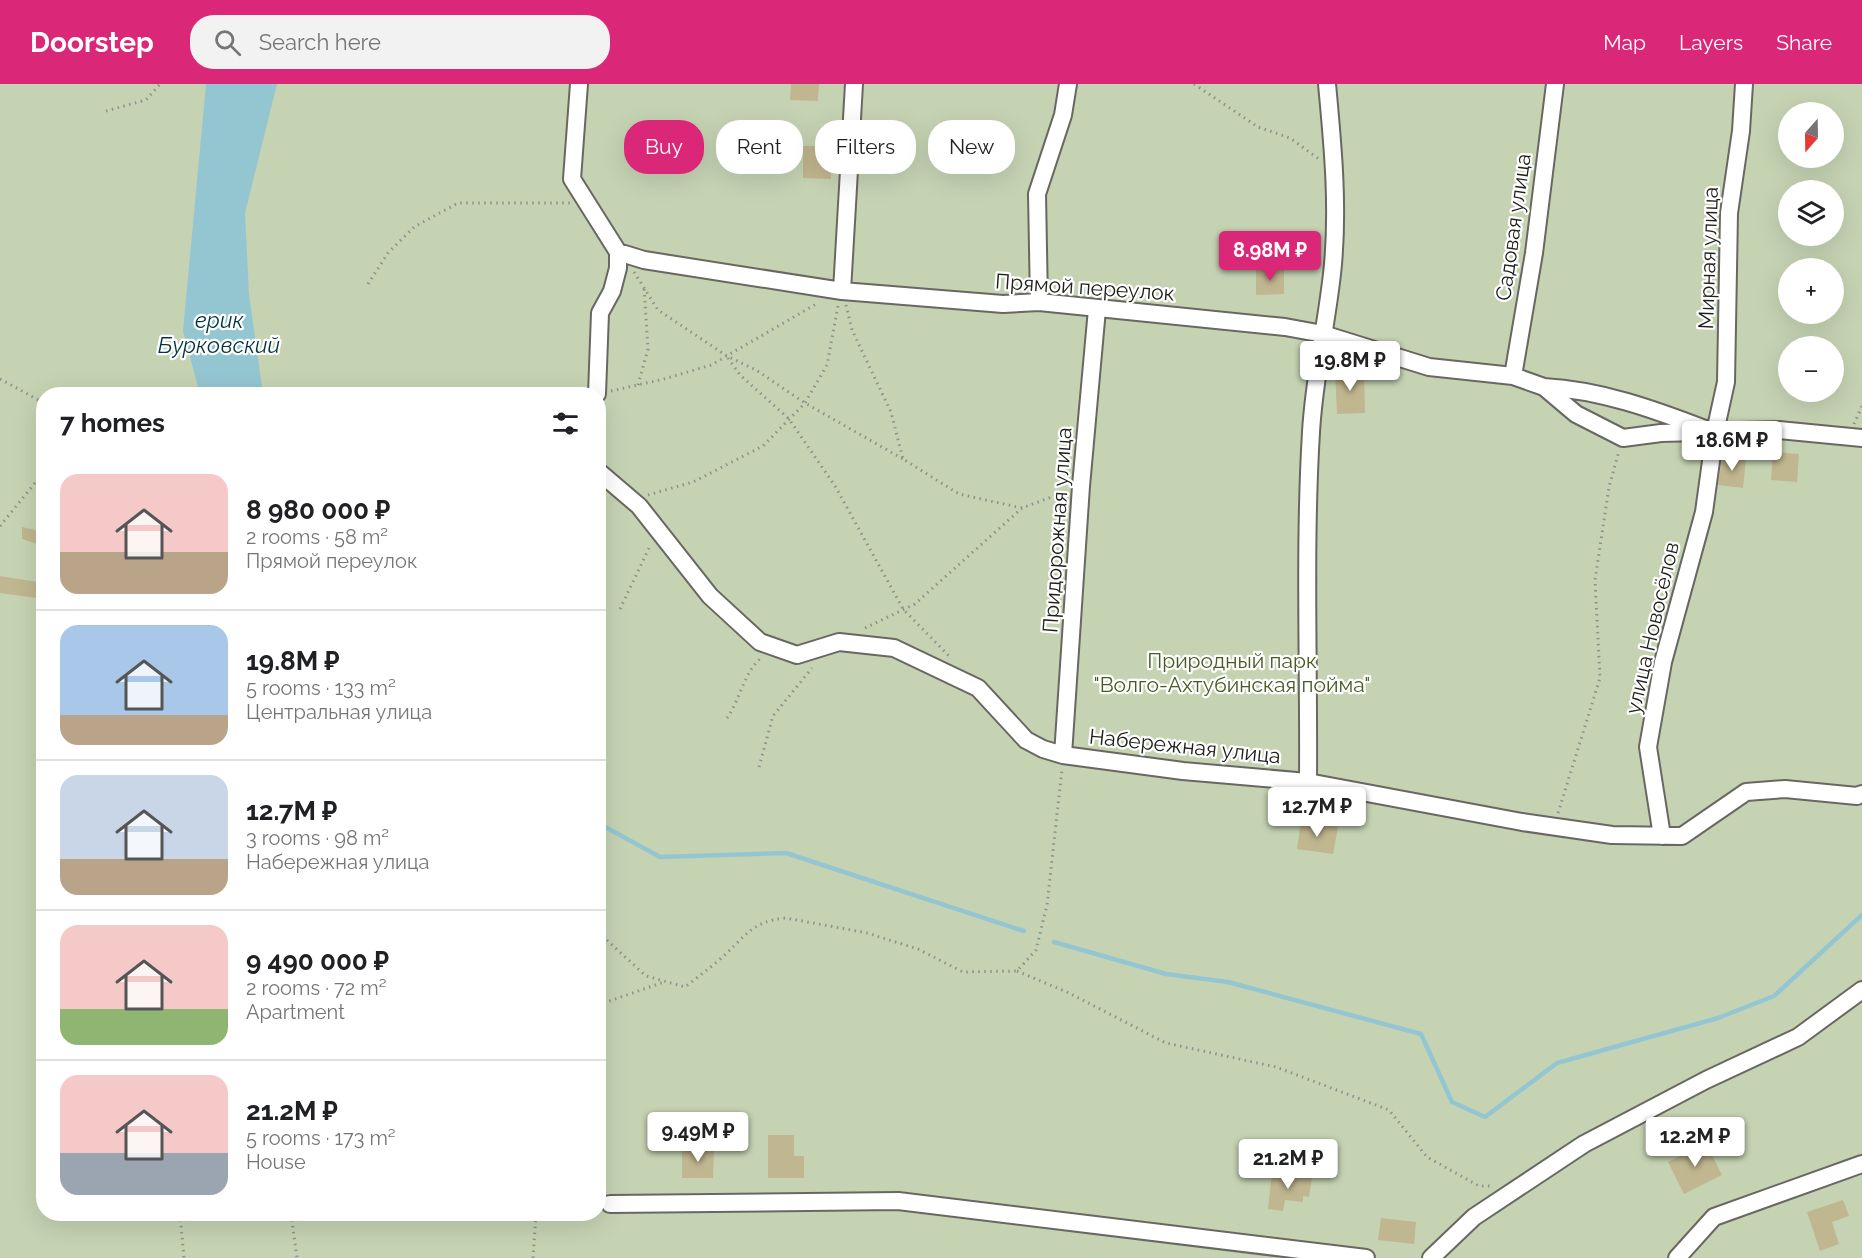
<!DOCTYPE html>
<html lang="en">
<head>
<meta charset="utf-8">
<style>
	body { margin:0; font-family:Raleway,sans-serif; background:#f2f2f2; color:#202124; height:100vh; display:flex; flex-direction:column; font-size:22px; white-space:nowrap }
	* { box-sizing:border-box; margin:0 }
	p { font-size:20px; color:#757577 }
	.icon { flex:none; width:33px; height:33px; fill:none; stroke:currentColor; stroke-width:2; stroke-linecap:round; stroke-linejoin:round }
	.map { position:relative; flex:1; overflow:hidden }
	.panel { position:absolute; left:36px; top:303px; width:570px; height:834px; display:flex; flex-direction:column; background:#fff; border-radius:24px; box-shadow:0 6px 24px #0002 }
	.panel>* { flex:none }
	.hud { position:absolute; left:624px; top:36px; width:570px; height:54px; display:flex; gap:12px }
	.needle { width:39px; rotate:200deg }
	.fabs { position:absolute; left:1778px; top:18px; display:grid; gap:12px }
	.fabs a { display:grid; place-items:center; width:66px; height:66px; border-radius:50%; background:#fff; box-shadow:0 6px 24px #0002; font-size:30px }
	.price { position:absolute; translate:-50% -51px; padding:0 14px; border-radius:6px; background:#fff; color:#222; font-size:20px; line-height:39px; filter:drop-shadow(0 2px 3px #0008) }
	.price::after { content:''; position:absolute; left:50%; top:36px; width:18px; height:14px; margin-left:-9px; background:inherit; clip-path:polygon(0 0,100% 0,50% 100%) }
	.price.active { background:#db2777; color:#fff }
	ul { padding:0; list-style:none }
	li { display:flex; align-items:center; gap:18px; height:150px; padding:0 24px }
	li+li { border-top:2px solid #e0e0e0 }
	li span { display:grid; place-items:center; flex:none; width:168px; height:120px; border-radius:18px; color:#555 }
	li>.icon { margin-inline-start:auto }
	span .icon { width:72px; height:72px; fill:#fffc; stroke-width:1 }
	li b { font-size:26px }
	h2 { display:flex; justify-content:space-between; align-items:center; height:72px; padding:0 24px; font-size:26px }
	.tag { padding:0 21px; border-radius:24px; background:#fff; box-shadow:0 6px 24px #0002; font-size:21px; line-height:54px }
	.tag.active { background:#db2777; color:#fff }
	header { display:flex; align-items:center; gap:36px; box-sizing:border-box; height:84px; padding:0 30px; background:#db2777; color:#fff }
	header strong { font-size:28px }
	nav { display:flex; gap:33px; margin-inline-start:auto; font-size:21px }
	.search { width:420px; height:54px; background:#f2f2f2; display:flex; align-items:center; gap:15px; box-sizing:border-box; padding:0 21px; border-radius:24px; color:#757577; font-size:22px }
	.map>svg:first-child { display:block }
	.green { fill:#c5d3b3; fill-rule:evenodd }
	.water { fill:#94c6d2 }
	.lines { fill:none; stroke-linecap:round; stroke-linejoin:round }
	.stream { stroke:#94c6d2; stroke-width:4.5 }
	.building { fill:#c0b68f }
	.street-casing { stroke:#696761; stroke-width:20 }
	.path { stroke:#91908b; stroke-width:3; stroke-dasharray:1.5 4.5; stroke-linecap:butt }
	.street { stroke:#fff; stroke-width:16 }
	.labels { text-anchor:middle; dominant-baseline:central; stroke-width:4.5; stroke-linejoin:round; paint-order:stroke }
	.street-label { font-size:21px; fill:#20201d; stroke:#fff }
	.park-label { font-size:21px; fill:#475c24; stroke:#fff }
	.water-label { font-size:22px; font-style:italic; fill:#04353e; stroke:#fff }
</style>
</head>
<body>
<header>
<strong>Doorstep</strong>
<div class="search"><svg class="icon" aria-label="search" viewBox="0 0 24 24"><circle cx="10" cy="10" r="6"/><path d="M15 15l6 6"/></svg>Search here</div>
<nav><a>Map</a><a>Layers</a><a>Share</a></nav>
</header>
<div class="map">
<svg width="1862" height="1174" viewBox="0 0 1862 1174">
	<rect width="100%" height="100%" fill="#e3e1da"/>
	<path class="green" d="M 0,0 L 1862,0 L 1862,1174 L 0,1174 ZM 1788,28 L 1833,28 L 1833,74 L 1788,74 ZM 1788,106 L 1833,106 L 1833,152 L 1788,152 ZM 1788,184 L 1833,184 L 1833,230 L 1788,230 ZM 1788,262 L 1833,262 L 1833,308 L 1788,308 ZM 44,310 L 598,310 L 598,1130 L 44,1130 Z"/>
	<path class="water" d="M 206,0 L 277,0 L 245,129 L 249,210 L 263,310 L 200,310 L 183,247 Z"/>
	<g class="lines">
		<path class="stream" d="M 598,739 L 660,773 L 786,769 L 1024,847
			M 1054,858 L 1166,890 L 1228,898 L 1421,950 L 1452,1018 L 1485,1033 L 1557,979 L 1718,934 L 1774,912 L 1862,831"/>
	</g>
	<path class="building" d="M 791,0 L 819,0 L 818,17 L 790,16 Z
		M 803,62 L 831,62 L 831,95 L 803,94 Z
		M 1256,186 L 1284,186 L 1284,210 L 1256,211 Z
		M 1335,287 L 1364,287 L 1365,329 L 1337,330 Z
		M 1773,368 L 1799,370 L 1797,398 L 1771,396 Z
		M 1722,373 L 1746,375 L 1743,404 L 1718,401 Z
		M 22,443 L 44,448 L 44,462 L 22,455 Z
		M 0,492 L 44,499 L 44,515 L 0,509 Z
		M 1301,737 L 1338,743 L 1333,770 L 1297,765 Z
		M 768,1051 L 794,1051 L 794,1072 L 804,1072 L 804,1094 L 768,1094 Z
		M 1706,1059 L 1722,1091 L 1684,1110 L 1668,1078 Z
		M 682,1065 L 714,1065 L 713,1094 L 682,1094 Z
		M 1272,1088 L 1312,1093 L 1309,1113 L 1303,1112 L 1303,1118 L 1285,1116 L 1283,1127 L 1268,1125 Z
		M 1843,1116 L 1849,1132 L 1832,1138 L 1839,1160 L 1820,1167 L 1807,1128 Z
		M 1381,1134 L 1416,1138 L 1414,1160 L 1378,1156 Z"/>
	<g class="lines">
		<defs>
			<path id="street" d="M 579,0 L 572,95 L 618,168 L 618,184 L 612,207 L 600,229 L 597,310
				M 618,168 L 644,176 L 842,207 L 1003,220 L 1039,218 L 1285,243 L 1323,250 L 1429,283 L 1513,292 L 1544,303 L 1576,330 L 1623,354 L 1661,349 L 1779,346 L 1862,354
				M 842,207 L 854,0
				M 1039,218 L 1037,110 L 1063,31 L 1068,0
				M 1513,292 L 1534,169 L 1555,0
				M 1544,303 C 1600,306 1653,325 1705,345
				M 598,387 L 639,422 L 710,512 L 760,558 L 797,571 L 839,558 L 894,564 L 978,604 L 1026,656 L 1043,665 L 1063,671 L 1183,687 L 1308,698 L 1522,738 L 1612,751 L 1682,752 L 1746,708 L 1785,705 L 1857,712 L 1862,710
				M 1063,671 L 1081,402 L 1097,225
				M 1308,698 C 1309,581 1304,464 1311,348 C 1314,295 1326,243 1332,190 C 1339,127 1333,63 1327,0
				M 1662,752 L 1648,663 L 1663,578 L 1704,428 L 1715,348 L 1726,298 L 1729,129 L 1741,47 L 1744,0
				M 610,1120 L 898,1117 L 1366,1174
				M 1431,1174 L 1474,1133 L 1584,1060 L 1706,996 L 1798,953 L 1862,906
				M 1677,1174 L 1714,1133 L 1862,1080"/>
		</defs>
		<use href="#street" class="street-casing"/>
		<path class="path" d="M 1194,0 L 1258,43 L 1290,54 L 1319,75
			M 106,27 L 146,16 L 160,0
			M 634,188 L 658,226 L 727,272 L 756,286 L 805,319 L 903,375
			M 368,200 L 388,169 L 414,143 L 458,119 L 570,119
			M 846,221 L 852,246 L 891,328 L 903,375 L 959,410 L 1022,424 L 1065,408
			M 728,274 L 740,291 L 789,335 L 835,402 L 903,525 L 949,572
			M 0,295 L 44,319
			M 638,301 L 648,265 L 644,203
			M 611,307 L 664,295 L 711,281 L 818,219
			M 1854,340 L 1862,322
			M 648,411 L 693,398 L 763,362 L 805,319 L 827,281 L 838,222
			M 0,442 L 44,388
			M 620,525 L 651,460
			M 865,544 L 915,520 L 1022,424
			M 727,634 C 740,616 744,588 761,574
			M 759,683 L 773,632 L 812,584
			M 1558,729 L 1600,594 L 1595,496 L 1609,403 L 1619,367
			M 598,848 L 646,892 L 685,903 C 696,894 708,886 719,876 C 744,855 750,837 786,834 L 867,849 L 918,865 L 963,888 L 1017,887 L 1036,866 L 1047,821 L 1062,685
			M 1017,887 L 1069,909 L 1166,959 L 1276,983 L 1389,1026 L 1427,1073 L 1479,1102 L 1492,1102
			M 598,921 L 664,898
			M 180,1130 L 184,1174
			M 291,1130 L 297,1174
			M 533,1174 L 536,1130"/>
		<use href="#street" class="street"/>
	</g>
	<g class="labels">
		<g class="street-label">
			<text transform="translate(1513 143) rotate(-82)">Садовая улица</text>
			<text transform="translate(1708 174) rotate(-88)">Мирная улица</text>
			<text transform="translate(1085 203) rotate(4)">Прямой переулок</text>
			<text transform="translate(1057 446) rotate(-86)">Придорожная улица</text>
			<text transform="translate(1652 544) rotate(-77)">улица Новосёлов</text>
			<text transform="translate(1185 662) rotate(6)">Набережная улица</text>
		</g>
		<g class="park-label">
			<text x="1232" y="576">Природный парк<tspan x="1232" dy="24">"Волго-Ахтубинская пойма"</tspan></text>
		</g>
		<g class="water-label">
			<text x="219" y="236">ерик<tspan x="219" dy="25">Бурковский</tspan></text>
		</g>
	</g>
</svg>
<div class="fabs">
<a><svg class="needle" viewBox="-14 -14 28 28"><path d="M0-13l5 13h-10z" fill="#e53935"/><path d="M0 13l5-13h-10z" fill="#757577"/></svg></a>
<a><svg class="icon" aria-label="layers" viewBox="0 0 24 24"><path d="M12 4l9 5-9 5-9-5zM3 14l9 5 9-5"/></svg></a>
<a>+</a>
<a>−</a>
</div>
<b class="price active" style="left:1270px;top:198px">8.98M ₽</b>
<b class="price" style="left:1350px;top:308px">19.8M ₽</b>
<b class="price" style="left:1732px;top:388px">18.6M ₽</b>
<b class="price" style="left:1317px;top:754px">12.7M ₽</b>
<b class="price" style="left:698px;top:1079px">9.49M ₽</b>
<b class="price" style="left:1695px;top:1084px">12.2M ₽</b>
<b class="price" style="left:1288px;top:1106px">21.2M ₽</b>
<div class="hud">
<a class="tag active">Buy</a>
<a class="tag">Rent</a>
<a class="tag">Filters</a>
<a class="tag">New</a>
</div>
<section class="panel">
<h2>7 homes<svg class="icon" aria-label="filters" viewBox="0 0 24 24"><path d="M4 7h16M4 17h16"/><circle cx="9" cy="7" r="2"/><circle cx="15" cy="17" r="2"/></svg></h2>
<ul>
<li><span style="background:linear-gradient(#f6c9c9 65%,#b9a48a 0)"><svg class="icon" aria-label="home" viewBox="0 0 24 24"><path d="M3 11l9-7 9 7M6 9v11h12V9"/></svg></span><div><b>8 980 000 ₽</b><p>2 rooms · 58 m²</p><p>Прямой переулок</p></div></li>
<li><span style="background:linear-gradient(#a9c7e8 75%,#b9a48a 0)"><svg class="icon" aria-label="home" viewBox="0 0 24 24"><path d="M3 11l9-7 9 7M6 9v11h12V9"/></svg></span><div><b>19.8M ₽</b><p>5 rooms · 133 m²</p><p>Центральная улица</p></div></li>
<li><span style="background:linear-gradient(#c9d6e8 70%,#b9a48a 0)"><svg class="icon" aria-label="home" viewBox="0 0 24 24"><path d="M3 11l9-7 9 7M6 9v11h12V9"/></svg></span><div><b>12.7M ₽</b><p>3 rooms · 98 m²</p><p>Набережная улица</p></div></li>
<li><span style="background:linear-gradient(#f6c9c9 70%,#8fb573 0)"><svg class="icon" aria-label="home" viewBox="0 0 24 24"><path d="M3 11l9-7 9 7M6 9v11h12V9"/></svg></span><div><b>9 490 000 ₽</b><p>2 rooms · 72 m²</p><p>Apartment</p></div></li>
<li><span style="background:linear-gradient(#f6c9c9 65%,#9aa5b1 0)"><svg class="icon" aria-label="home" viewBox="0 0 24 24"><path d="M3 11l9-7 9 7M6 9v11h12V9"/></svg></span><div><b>21.2M ₽</b><p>5 rooms · 173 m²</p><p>House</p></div></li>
</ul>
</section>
</div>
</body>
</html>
